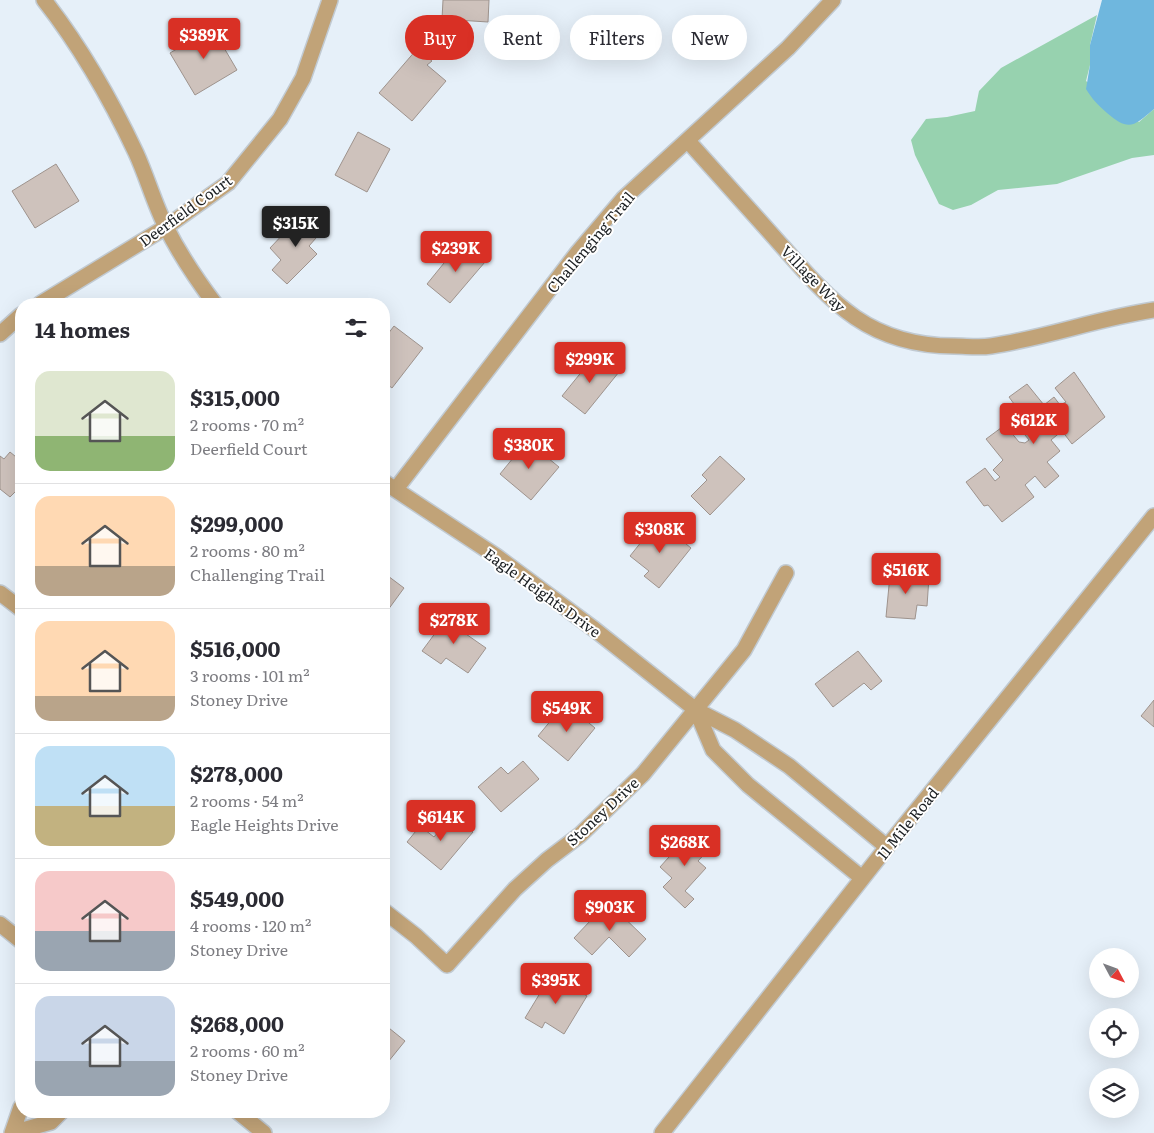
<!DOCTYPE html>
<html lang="en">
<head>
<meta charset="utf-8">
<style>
	body { margin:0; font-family:Literata,serif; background:#f7f7f7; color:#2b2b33; height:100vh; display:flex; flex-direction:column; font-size:19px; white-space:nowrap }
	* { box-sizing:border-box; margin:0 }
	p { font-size:16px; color:#7c7c81 }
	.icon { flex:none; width:28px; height:28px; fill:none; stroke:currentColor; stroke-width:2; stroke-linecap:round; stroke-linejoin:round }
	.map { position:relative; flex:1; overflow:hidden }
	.side { position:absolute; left:15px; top:298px; width:375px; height:820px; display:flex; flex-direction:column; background:#fff; border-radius:20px; box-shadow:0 5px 20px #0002 }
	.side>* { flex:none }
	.top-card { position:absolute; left:405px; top:15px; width:475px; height:45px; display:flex; gap:10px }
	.needle { width:32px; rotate:131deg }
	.controls { position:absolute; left:1089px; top:948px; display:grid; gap:10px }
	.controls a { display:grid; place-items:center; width:50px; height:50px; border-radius:50%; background:#fff; box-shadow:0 5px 20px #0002; font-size:25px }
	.price { position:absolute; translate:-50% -42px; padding:0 11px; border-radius:5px; background:#d93025; color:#fff; font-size:16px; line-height:32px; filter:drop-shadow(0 1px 2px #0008) }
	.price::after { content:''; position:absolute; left:50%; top:30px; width:15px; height:11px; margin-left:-8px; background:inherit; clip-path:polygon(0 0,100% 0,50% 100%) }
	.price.selected { background:#222; color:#fff }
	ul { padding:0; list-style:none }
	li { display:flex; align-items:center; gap:15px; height:125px; padding:0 20px }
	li+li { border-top:1px solid #e1e1e2 }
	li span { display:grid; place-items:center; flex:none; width:140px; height:100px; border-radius:15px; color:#555 }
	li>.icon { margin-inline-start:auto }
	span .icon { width:60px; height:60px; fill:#fffc; stroke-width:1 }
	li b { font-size:21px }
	h2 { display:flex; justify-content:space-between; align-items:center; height:60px; padding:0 20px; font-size:21px }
	.pill { padding:0 18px; border-radius:22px; background:#fff; box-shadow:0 5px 20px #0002; font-size:18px; line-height:45px }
	.pill.selected { background:#d93025; color:#fff }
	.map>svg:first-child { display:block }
	.green { fill:#97d2af }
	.water { fill:#6fb7de }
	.building { fill:#cec2bc; stroke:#9e938d }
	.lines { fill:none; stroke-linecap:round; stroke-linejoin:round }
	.minor-casing { stroke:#c1cad2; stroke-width:18 }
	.minor { stroke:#c1a378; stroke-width:15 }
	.labels { text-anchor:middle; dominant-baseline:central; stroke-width:4; stroke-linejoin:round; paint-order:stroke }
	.street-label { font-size:15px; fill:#1b1f22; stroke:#fff }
</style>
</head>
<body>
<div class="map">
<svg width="1154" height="1133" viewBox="0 0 1154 1133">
	<rect width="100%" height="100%" fill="#e6f0f9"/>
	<path class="green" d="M 1097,15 L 1090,45 L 1090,65 L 1086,81 L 1139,122 L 1154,109 L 1154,155 L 1132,158 L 1057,184 L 998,190 L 971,205 L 953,210 L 939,204 L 915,155 L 911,140 L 926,119 L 947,117 L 975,111 L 979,91 L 1001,68 Z"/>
	<path class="water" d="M 1102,0 L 1154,0 L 1154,109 C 1134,126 1129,132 1107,113 C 1098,105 1092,99 1086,89 L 1090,65 L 1090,45 Z"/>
	<path class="building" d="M 443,0 L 489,0 L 488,22 L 442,19 Z
		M 217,25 L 225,39 L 220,41 L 237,70 L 195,95 L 170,53 Z
		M 417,49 L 432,61 L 427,65 L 446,81 L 412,121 L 379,93 Z
		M 358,132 L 390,149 L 367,192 L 335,175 Z
		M 56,164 L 79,201 L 35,228 L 12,191 Z
		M 304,212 L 323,230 L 309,246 L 317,254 L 287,284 L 272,270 L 281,260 L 270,248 Z
		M 461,242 L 485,262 L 450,303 L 427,284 Z
		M 394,326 L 423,348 L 392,388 L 384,382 L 384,339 Z
		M 596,354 L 619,372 L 585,414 L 562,396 Z
		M 1074,372 L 1105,417 L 1072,444 L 1062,431 L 1051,440 L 1060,451 L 1047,462 L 1059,476 L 1045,488 L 1035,476 L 1025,485 L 1034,497 L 1002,522 L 988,505 L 984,506 L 966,482 L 985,468 L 995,481 L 1000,477 L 993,470 L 1003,460 L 986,439 L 1005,425 L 1019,442 L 1025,443 L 1029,440 L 1017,425 L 1021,421 L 1022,415 L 1009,397 L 1027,384 L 1044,405 L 1054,397 L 1060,405 L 1066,402 L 1055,388 Z
		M 527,441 L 559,467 L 531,500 L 500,474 Z
		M 10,452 L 21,461 L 21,486 L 10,497 L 0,489 L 0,456 L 4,459 Z
		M 720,456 L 745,479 L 710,515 L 691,496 L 707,480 L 702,475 Z
		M 658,521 L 691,548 L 659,588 L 644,576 L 649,571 L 630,556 Z
		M 384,573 L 404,588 L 385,614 L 384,612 Z
		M 896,574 L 929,577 L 927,606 L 917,605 L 915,619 L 886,617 L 890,575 Z
		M 450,613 L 467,626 L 463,632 L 486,648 L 468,673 L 446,658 L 441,664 L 422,651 Z
		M 858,651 L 882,681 L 871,690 L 864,683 L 833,707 L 815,684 Z
		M 1154,700 L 1154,727 L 1141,716 Z
		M 571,708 L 595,728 L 568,761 L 538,736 L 557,713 L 562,718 Z
		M 523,761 L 539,779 L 501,812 L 478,787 L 501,767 L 508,774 Z
		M 452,815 L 473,832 L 441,870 L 407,842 L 420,826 L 434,837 Z
		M 694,829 L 712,846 L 698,861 L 706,868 L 685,891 L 694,899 L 685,908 L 663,887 L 672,878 L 660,867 Z
		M 608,902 L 646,939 L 629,957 L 609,937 L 592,955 L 574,938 Z
		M 551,975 L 587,996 L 564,1034 L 545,1022 L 542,1028 L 525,1018 Z
		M 384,1024 L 405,1041 L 384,1067 Z"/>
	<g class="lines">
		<defs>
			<path id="minor" d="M 44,0 C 80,46 111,100 136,153 C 147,177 154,203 166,227 C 179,253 197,280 215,304
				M 688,141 C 717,173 745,205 774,237 C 828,298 865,346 954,346 C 966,346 979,348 991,346 C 1046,338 1099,318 1154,310
				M 40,304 L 166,227 L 228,183 L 280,119 L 303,78 L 330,0
				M 0,334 L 21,315
				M 384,482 L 496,556 L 594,629 L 696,710 L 735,730 L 789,766 L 887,847
				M 396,489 L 578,252 L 623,199 L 788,48 L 833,0
				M 0,593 L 21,609
				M 696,710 L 713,750 L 748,785 L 862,878
				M 384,911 L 416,936 L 447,965 L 515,889 L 547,860 L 580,835 L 643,774 L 744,650 L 786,573
				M 0,924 L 21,941
				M 237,1111 L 264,1133
				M 12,1133 L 51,1122 L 62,1111
				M 12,1133 L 21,1107
				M 662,1133 L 887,847 L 1154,516"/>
		</defs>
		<use href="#minor" class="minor-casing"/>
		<use href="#minor" class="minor"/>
	</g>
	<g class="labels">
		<g class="street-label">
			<text transform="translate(185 210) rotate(-36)">Deerfield Court</text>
			<text transform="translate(590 242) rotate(-50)">Challenging Trail</text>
			<text transform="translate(814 278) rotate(46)">Village Way</text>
			<text transform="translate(543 592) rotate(36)">Eagle Heights Drive</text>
			<text transform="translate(602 811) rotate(-43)">Stoney Drive</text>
			<text transform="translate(907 823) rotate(-51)">11 Mile Road</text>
		</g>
	</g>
</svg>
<div class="controls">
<a><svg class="needle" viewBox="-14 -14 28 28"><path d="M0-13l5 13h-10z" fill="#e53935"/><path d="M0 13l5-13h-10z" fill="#7c7c81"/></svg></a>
<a><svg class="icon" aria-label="locate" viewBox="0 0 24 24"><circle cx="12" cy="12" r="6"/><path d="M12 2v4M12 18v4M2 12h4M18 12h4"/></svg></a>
<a><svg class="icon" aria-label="layers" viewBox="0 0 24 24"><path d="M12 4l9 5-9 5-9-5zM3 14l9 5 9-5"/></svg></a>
</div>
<b class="price" style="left:204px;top:60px">$389K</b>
<b class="price selected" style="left:296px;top:248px">$315K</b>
<b class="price" style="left:456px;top:273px">$239K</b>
<b class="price" style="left:590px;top:384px">$299K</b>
<b class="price" style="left:1034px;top:445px">$612K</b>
<b class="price" style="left:529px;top:470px">$380K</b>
<b class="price" style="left:660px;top:554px">$308K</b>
<b class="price" style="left:906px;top:595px">$516K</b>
<b class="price" style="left:454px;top:645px">$278K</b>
<b class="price" style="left:567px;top:733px">$549K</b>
<b class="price" style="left:441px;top:842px">$614K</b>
<b class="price" style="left:685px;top:867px">$268K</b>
<b class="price" style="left:610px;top:932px">$903K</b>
<b class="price" style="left:556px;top:1005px">$395K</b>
<div class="top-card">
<a class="pill selected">Buy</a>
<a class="pill">Rent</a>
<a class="pill">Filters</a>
<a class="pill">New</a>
</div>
<section class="side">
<h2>14 homes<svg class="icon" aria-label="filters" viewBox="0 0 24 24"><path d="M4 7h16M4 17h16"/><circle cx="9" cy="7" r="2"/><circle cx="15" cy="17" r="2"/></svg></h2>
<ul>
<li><span style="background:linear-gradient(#dfe7d0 65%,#8fb573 0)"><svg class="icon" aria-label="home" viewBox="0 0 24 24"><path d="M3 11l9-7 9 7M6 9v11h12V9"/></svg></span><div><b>$315,000</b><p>2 rooms · 70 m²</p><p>Deerfield Court</p></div></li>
<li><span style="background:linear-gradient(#ffd9b3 70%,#b9a48a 0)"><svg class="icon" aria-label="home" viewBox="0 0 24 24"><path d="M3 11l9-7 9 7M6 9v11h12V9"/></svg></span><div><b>$299,000</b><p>2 rooms · 80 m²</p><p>Challenging Trail</p></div></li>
<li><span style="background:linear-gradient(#ffd9b3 75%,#b9a48a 0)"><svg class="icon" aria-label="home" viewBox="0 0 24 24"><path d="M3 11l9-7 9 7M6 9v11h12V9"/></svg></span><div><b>$516,000</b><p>3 rooms · 101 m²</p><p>Stoney Drive</p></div></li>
<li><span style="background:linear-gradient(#bfe0f5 60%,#c2b280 0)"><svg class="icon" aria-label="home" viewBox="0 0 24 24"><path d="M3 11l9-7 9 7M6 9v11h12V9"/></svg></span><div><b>$278,000</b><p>2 rooms · 54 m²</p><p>Eagle Heights Drive</p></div></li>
<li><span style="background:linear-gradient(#f6c9c9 60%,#9aa5b1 0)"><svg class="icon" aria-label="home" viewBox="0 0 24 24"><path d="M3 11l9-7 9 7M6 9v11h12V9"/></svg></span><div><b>$549,000</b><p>4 rooms · 120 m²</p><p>Stoney Drive</p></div></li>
<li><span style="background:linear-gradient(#c9d6e8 65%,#9aa5b1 0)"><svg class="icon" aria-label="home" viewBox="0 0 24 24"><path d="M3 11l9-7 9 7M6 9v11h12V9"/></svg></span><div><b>$268,000</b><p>2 rooms · 60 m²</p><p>Stoney Drive</p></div></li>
</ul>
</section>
</div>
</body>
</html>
